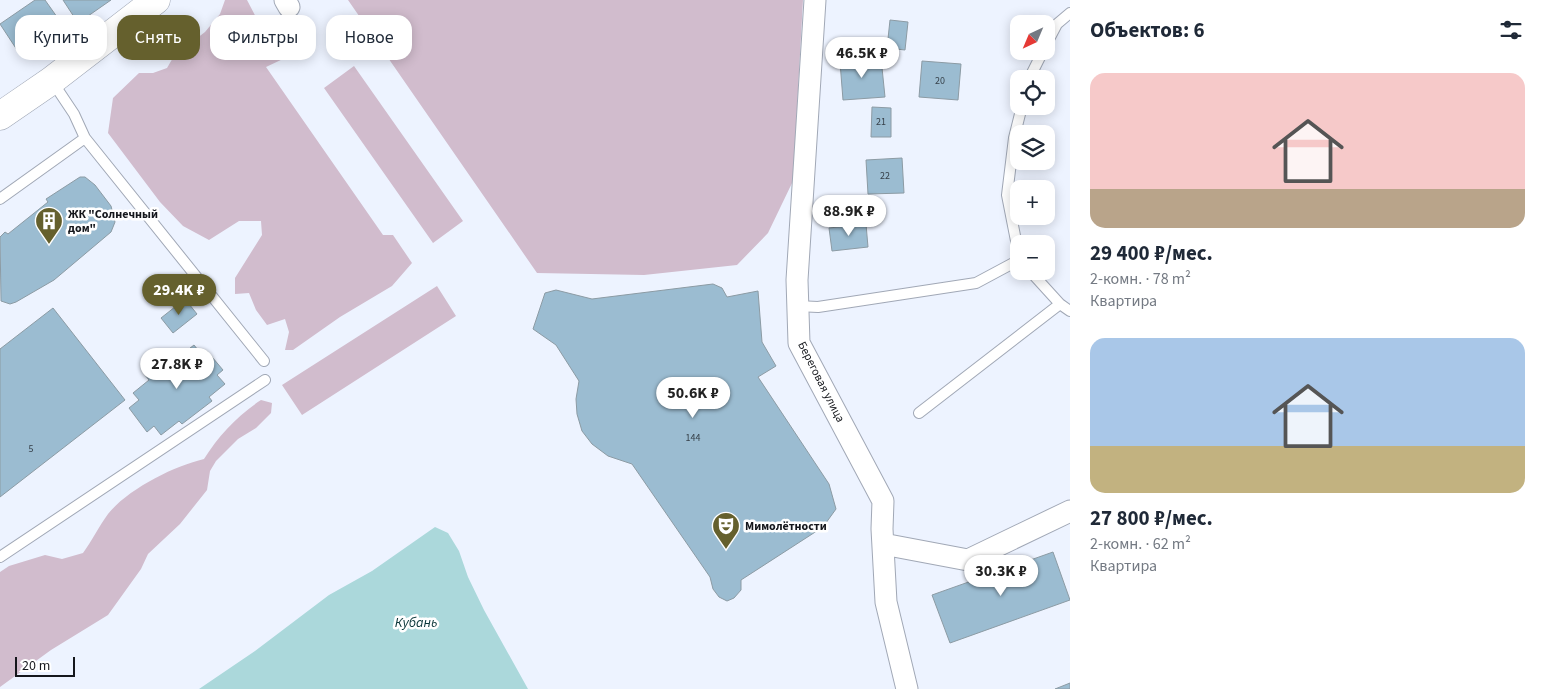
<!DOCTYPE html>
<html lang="ru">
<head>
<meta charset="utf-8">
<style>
	body { margin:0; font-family:"Source Sans 3",sans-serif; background:#f2f2f3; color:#1f2937; height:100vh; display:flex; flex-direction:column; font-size:19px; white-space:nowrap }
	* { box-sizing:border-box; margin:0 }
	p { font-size:16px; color:#747a83 }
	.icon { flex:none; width:28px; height:28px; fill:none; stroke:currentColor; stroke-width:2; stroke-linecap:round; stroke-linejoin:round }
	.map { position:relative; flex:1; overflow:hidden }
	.drawer { display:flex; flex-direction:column; background:#fff; width:475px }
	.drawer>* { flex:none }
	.top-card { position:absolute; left:15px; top:15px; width:475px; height:45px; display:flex; gap:10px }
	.needle { width:32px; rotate:224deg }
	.tools { position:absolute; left:1010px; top:15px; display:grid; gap:10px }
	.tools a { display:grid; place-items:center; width:45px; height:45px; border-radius:10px; background:#fff; box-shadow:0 2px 12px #0003; font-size:25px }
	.scale { position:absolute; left:15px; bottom:12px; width:60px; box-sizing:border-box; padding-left:5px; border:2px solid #15171c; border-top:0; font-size:14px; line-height:18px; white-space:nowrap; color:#15171c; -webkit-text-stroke:4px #fff; paint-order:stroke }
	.price { position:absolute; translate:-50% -42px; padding:0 11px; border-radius:18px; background:#fff; color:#222; font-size:16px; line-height:32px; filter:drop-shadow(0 1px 2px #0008) }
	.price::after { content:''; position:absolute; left:50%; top:30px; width:15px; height:11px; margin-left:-8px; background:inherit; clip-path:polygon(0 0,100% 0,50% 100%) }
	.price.selected { background:#65602d; color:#fff }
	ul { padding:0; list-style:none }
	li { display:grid; align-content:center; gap:10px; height:265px; padding:0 20px }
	li span { display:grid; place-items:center; height:155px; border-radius:15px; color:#555 }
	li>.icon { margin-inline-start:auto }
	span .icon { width:90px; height:90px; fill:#fffc; stroke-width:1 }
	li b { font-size:21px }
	h2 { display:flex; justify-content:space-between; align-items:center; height:60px; padding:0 20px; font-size:21px }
	.pill { padding:0 18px; border-radius:15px; background:#fff; box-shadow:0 2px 12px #0003; font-size:18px; line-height:45px }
	.pill.selected { background:#65602d; color:#fff }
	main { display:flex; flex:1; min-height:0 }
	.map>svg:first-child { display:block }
	.green { fill:#d1bccd }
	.water { fill:#abd8db }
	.building { fill:#9bbcd1; stroke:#8c9ba4 }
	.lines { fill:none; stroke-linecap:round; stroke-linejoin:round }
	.lane-casing { stroke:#a1a8b6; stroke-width:12 }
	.street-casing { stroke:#a1a8b6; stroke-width:23 }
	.secondary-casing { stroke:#a1a8b6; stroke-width:29 }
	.lane { stroke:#fff; stroke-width:10 }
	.street { stroke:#fff; stroke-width:21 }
	.secondary { stroke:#fff; stroke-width:28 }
	.labels { text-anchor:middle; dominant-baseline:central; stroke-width:5; stroke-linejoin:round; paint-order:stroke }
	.number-label { font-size:10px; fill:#364049 }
	.poi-label { font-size:12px; font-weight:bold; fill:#15171c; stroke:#fff; text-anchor:start }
	.street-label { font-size:12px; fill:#15171c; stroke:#fff }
	.water-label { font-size:14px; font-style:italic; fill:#0b3639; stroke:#fff }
</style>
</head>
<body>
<main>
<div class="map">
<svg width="1070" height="689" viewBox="0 0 1070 689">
	<rect width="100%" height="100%" fill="#edf3ff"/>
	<path class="green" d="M 225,0 L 247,0 L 260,25 L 285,58 L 266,67 L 383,235 L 393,235 L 412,263 L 392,286 L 340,317 L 293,350 L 285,350 L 289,332 L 285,319 L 267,325 L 256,310 L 249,293 L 235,294 L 235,278 L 262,235 L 261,221 L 239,221 L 209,240 L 183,226 L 160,202 L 108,133 L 113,98 L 139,73 L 153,73 L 167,68 L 174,56 L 205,32 L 220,14 Z
		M 348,0 L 803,0 L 793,181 L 768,233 L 737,265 L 644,275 L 537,273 Z
		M 354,66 L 463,221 L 433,243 L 324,88 Z
		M 437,286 L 456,316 L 302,415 L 282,385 Z
		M 261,400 L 272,403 L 271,413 L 256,428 L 238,439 L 216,461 L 210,471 L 207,490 L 180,524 L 148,554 L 141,569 L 108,615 L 51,650 L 0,687 L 0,572 L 9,566 L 45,555 L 62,559 L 83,553 C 92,541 99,526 108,514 C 128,489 174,466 204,459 C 219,435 238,415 261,400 Z"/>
	<path class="water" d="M 435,527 L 448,533 L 459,551 L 468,577 L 484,610 L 528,689 L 199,689 L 255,651 L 329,595 L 372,571 Z"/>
	<path class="building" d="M 35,0 L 45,0 L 62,24 L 19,53 L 0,24 Z
		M 63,0 L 111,0 L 78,23 Z
		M 890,20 L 908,22 L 905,50 L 887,48 Z
		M 881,58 L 885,97 L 843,100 L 840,62 Z
		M 922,61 L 961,64 L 958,100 L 919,97 Z
		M 872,107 L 891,108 L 891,137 L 871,137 Z
		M 902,158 L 904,193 L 868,194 L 866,160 Z
		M 80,177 L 85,177 L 95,185 L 111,206 L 115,222 L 111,232 L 54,280 L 16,302 L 10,304 L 1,301 L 0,237 L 5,232 L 8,234 L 48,202 L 46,199 Z
		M 866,224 L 868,247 L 832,251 L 829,228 Z
		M 713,284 L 722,288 L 727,297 L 758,291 L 762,342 L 776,366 L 758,377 L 829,484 L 836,509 L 823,527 L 741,580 L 741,590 L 734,598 L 727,601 L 719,597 L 713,589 L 710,577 L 632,464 L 608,456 L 592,444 L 582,431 L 577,414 L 576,399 L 579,381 L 556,345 L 533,329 L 545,293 L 556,290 L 592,299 Z
		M 185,299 L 197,314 L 173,333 L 161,318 Z
		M 53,308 L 125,400 L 0,497 L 0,349 Z
		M 194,345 L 202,355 L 207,351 L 223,370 L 217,375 L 225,384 L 209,397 L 212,401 L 182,424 L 179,421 L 161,435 L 154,426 L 147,432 L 129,408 L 139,400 L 133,393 L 149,380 L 145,375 L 171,353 L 176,359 Z
		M 1053,552 L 1070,600 L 950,643 L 932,595 Z
		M 1070,683 L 1070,689 L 1055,689 Z"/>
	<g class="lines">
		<defs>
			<path id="lane" d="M 1046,45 L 1057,24 L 1070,13
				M 1029,79 L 1043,51
				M 52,81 L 74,114 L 85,138 L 264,361
				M 0,199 L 85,138
				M 1019,256 L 1007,195 L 1014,138 L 1022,106
				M 1030,271 L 1060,304 L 1070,311
				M 797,306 L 818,307 L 976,283 L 1019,260
				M 919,413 L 1060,304
				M 0,557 L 265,380"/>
			<path id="street" d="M 285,0 L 289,7
				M 815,0 L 797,280 L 799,343 L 883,501 L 882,529 L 886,602 L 907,689
				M 883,544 L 968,560 L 1070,511"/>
			<path id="secondary" d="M 0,116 L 51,81 L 156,0"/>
		</defs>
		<use href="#lane" class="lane-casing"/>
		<use href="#street" class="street-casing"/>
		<use href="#secondary" class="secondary-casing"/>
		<use href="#lane" class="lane"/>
		<use href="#street" class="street"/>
		<use href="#secondary" class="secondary"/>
	</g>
	<defs>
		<symbol id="building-pin" viewBox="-11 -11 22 30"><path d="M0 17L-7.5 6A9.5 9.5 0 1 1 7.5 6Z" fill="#65602d" stroke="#fff"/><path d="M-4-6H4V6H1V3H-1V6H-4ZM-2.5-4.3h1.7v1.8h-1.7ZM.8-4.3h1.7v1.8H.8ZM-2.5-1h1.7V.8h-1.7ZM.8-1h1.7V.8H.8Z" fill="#fff"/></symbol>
		<symbol id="theatre-pin" viewBox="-11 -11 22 30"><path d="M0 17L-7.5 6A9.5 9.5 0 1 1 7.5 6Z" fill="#65602d" stroke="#fff"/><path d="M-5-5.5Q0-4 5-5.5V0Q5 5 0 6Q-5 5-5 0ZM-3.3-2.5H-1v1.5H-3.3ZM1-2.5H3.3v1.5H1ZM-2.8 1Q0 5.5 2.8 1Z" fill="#fff"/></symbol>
	</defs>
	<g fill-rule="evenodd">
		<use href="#building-pin" x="33" y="205" width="32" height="43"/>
		<use href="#theatre-pin" x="710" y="510" width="32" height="43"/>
	</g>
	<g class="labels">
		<g class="number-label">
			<text x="940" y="81">20</text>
			<text x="881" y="122">21</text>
			<text x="885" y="176">22</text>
			<text x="693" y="438">144</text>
			<text x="31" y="449">5</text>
		</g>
		<g class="poi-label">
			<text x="68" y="214">ЖК "Солнечный<tspan x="68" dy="14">дом"</tspan></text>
			<text x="745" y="526">Мимолётности</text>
		</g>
		<g class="street-label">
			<text transform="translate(821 382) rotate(63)">Береговая улица</text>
		</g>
		<g class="water-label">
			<text x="416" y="623">Кубань</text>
		</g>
	</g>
</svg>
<div class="tools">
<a><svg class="needle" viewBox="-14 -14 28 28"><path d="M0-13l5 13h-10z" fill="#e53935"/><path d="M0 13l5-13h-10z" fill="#747a83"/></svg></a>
<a><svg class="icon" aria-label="locate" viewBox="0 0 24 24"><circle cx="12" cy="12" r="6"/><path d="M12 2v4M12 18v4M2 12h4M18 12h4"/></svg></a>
<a><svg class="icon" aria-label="layers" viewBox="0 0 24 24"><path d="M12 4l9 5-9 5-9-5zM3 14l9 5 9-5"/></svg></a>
<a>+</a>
<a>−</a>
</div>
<div class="scale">20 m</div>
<b class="price" style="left:862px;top:79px">46.5K ₽</b>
<b class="price" style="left:849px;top:237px">88.9K ₽</b>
<b class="price selected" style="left:179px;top:316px">29.4K ₽</b>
<b class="price" style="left:177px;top:390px">27.8K ₽</b>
<b class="price" style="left:693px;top:419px">50.6K ₽</b>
<b class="price" style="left:1001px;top:597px">30.3K ₽</b>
<div class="top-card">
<a class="pill">Купить</a>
<a class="pill selected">Снять</a>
<a class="pill">Фильтры</a>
<a class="pill">Новое</a>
</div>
</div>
<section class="drawer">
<h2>Объектов: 6<svg class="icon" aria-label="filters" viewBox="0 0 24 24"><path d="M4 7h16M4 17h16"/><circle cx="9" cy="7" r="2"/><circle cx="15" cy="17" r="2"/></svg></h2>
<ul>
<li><span style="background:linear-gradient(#f6c9c9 75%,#b9a48a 0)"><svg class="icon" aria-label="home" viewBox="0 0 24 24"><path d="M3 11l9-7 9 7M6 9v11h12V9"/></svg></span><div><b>29 400 ₽/мес.</b><p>2-комн. · 78 m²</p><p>Квартира</p></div></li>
<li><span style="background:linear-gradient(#a9c7e8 70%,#c2b280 0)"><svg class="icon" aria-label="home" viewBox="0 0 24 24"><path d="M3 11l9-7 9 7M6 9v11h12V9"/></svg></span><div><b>27 800 ₽/мес.</b><p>2-комн. · 62 m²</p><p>Квартира</p></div></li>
</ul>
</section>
</main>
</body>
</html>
